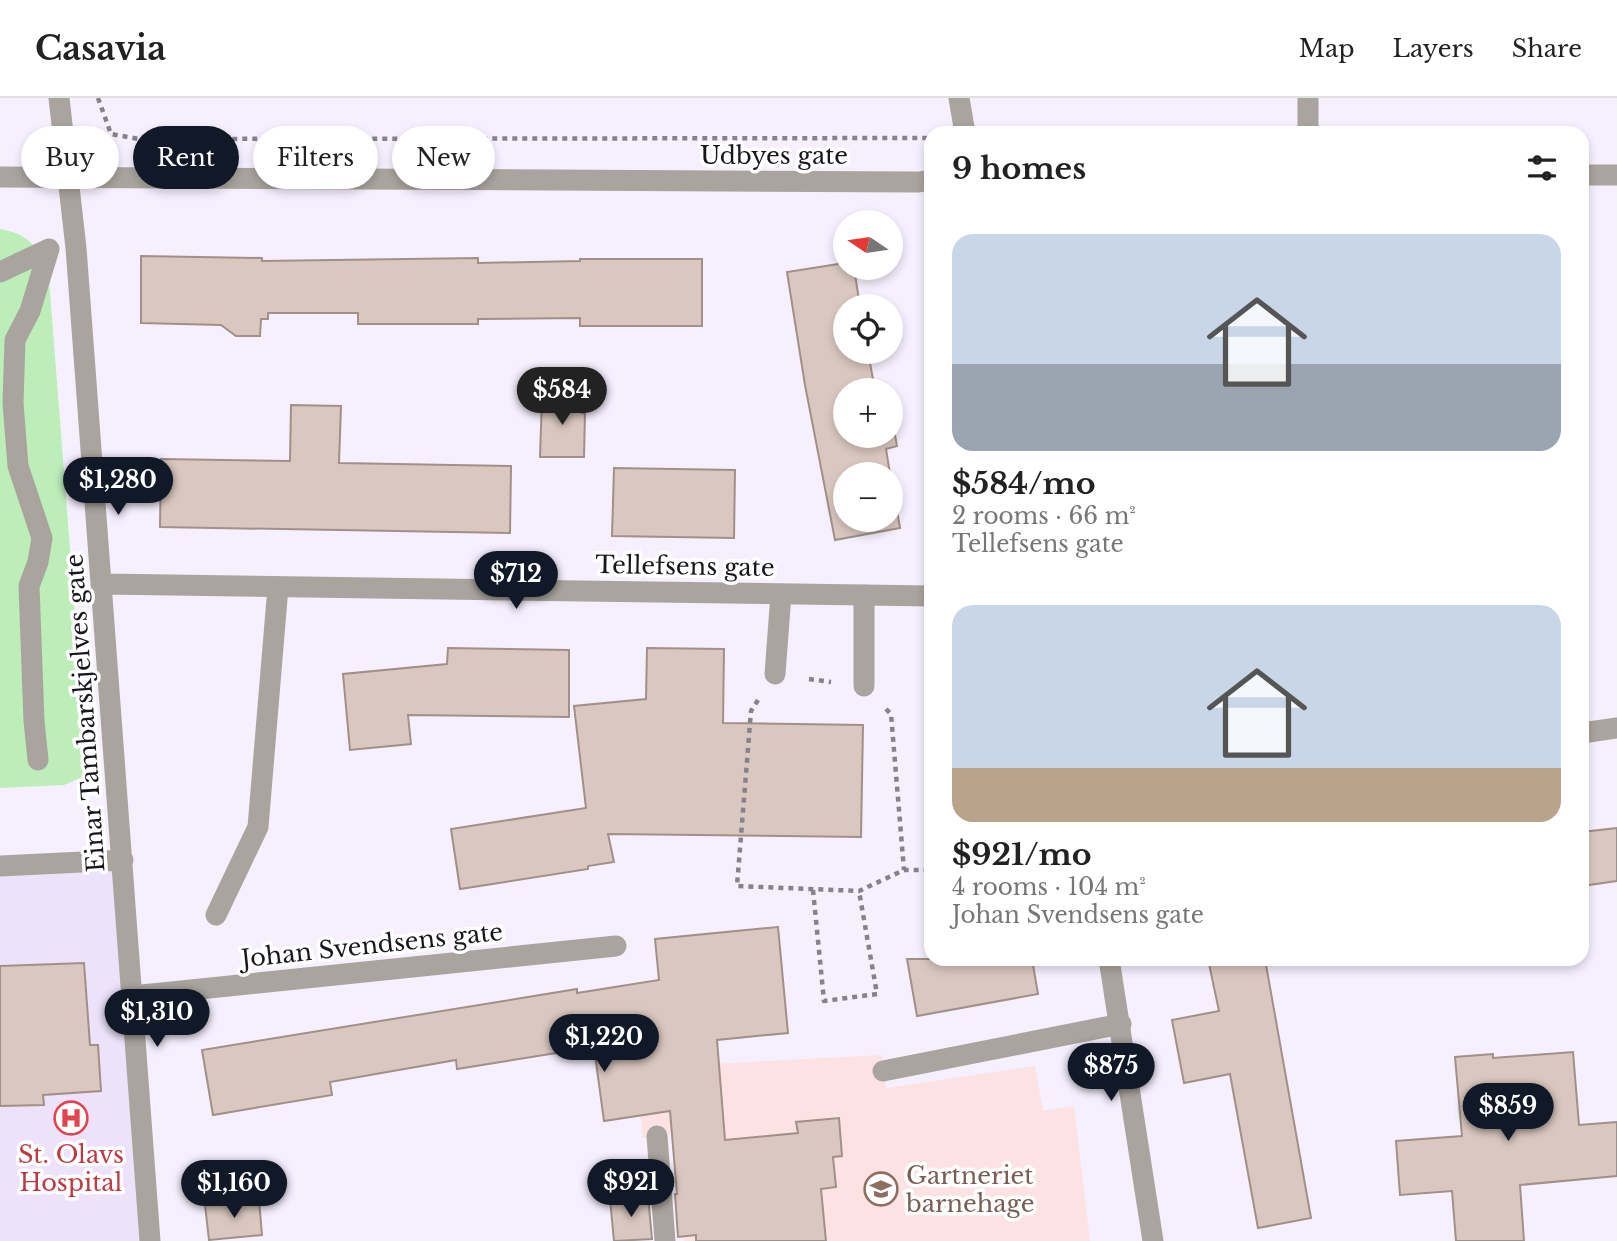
<!DOCTYPE html>
<html lang="en">
<head>
<meta charset="utf-8">
<style>
	body { margin:0; font-family:"Libre Baskerville",serif; background:#f6f6f6; color:#222; height:100vh; display:flex; flex-direction:column; font-size:26px; white-space:nowrap }
	* { box-sizing:border-box; margin:0 }
	p { font-size:23px; color:#767676 }
	.icon { flex:none; width:38px; height:38px; fill:none; stroke:currentColor; stroke-width:2; stroke-linecap:round; stroke-linejoin:round }
	.map { position:relative; flex:1; overflow:hidden }
	.sheet { position:absolute; left:924px; top:28px; width:665px; height:840px; display:flex; flex-direction:column; background:#fff; border-radius:21px; box-shadow:0 4px 10px #0003 }
	.sheet>* { flex:none }
	.top-card { position:absolute; left:21px; top:28px; width:665px; height:63px; display:flex; gap:14px }
	.needle { width:46px; rotate:283deg }
	.tools { position:absolute; left:833px; top:112px; display:grid; gap:14px }
	.tools a { display:grid; place-items:center; width:70px; height:70px; border-radius:50%; background:#fff; box-shadow:0 4px 10px #0003; font-size:35px }
	.price { position:absolute; translate:-50% -60px; padding:0 16px; border-radius:24px; background:#111827; color:#fff; font-size:23px; line-height:46px; filter:drop-shadow(0 2px 4px #0008) }
	.price::after { content:''; position:absolute; left:50%; top:42px; width:21px; height:16px; margin-left:-10px; background:inherit; clip-path:polygon(0 0,100% 0,50% 100%) }
	.price.on { background:#222; color:#fff }
	ul { padding:0; list-style:none }
	li { display:grid; align-content:center; gap:14px; height:371px; padding:0 28px }
	li span { display:grid; place-items:center; height:217px; border-radius:21px; color:#555 }
	li>.icon { margin-inline-start:auto }
	span .icon { width:126px; height:126px; fill:#fffc; stroke-width:1 }
	li b { font-size:30px }
	h2 { display:flex; justify-content:space-between; align-items:center; height:84px; padding:0 28px; font-size:30px }
	.tag { padding:0 24px; border-radius:32px; background:#fff; box-shadow:0 4px 10px #0003; font-size:24px; line-height:63px }
	.tag.on { background:#111827; color:#fff }
	header { display:flex; align-items:center; gap:42px; box-sizing:border-box; height:98px; padding:0 35px; background:#fff; border-bottom:2px solid #e0e0e0 }
	header strong { font-size:33px }
	nav { display:flex; gap:38px; margin-inline-start:auto; font-size:24px }
	.map>svg:first-child { display:block }
	.built { fill:#ede2fa }
	.education { fill:#fde2e3 }
	.green { fill:#bdedb9 }
	.building { fill:#dac8c0; stroke:#a18f88; stroke-width:2 }
	.lines { fill:none; stroke-linecap:round; stroke-linejoin:round }
	.path { stroke:#86828c; stroke-width:4.5; stroke-dasharray:5 5; stroke-linecap:butt }
	.lane { stroke:#aaa49e; stroke-width:21 }
	.street { stroke:#aaa49e; stroke-width:21 }
	.labels { text-anchor:middle; dominant-baseline:central; stroke-width:7; stroke-linejoin:round; paint-order:stroke }
	.street-label { font-size:24px; fill:#19171d; stroke:#fff }
	.health-label { font-size:24px; fill:#be3a42; stroke:#fff }
	.education-label { font-size:24px; fill:#785e54; stroke:#fff; text-anchor:start }
</style>
</head>
<body>
<header>
<strong>Casavia</strong>
<nav><a>Map</a><a>Layers</a><a>Share</a></nav>
</header>
<div class="map">
<svg width="1617" height="1143" viewBox="0 0 1617 1143">
	<rect width="100%" height="100%" fill="#f6f0fe"/>
	<path class="built" d="M 123,762 L 150,1143 L 0,1143 L 0,768 Z"/>
	<path class="education" d="M 882,957 L 886,990 L 1035,968 L 1043,1013 L 1074,1008 L 1090,1143 L 684,1143 L 673,1036 L 643,1040 L 635,970 Z"/>
	<path class="green" d="M 0,131 C 28,136 34,146 48,169 L 86,657 L 82,679 L 64,687 L 0,690 Z"/>
	<path class="building" d="M 141,158 L 262,160 L 262,163 L 478,160 L 478,165 L 580,163 L 580,161 L 702,161 L 702,228 L 580,228 L 580,220 L 478,221 L 478,226 L 358,226 L 358,215 L 268,215 L 268,221 L 261,221 L 260,238 L 236,238 L 221,227 L 141,225 Z
		M 845,165 L 845,170 L 854,170 L 860,208 L 845,208 L 845,254 L 868,254 L 875,292 L 845,292 L 845,338 L 891,338 L 891,315 L 897,348 L 886,351 L 890,376 L 845,376 L 845,422 L 891,422 L 891,378 L 900,430 L 835,442 L 805,287 L 787,174 Z
		M 542,299 L 583,299 L 582,315 L 585,315 L 584,359 L 540,359 Z
		M 291,307 L 341,308 L 339,365 L 511,368 L 510,435 L 160,429 L 161,361 L 290,363 Z
		M 614,370 L 735,372 L 734,440 L 612,438 Z
		M 448,550 L 569,552 L 569,619 L 408,617 L 411,646 L 350,652 L 343,576 L 447,566 Z
		M 647,550 L 724,551 L 723,625 L 863,627 L 861,739 L 608,736 L 614,764 L 588,768 L 588,771 L 460,791 L 451,731 L 586,710 L 574,608 L 646,601 Z
		M 1617,730 L 1617,783 L 1582,788 L 1582,734 Z
		M 778,829 L 788,935 L 717,942 L 725,1042 L 798,1035 L 796,1024 L 839,1020 L 842,1058 L 833,1059 L 836,1089 L 821,1091 L 826,1143 L 696,1143 L 696,1137 L 678,1139 L 675,1096 L 677,1096 L 670,1013 L 604,1023 L 594,949 L 457,971 L 456,962 L 330,984 L 332,997 L 213,1017 L 202,952 L 577,891 L 577,895 L 659,882 L 655,841 Z
		M 907,861 L 1032,861 L 1038,896 L 917,918 Z
		M 1208,861 L 1265,861 L 1311,1120 L 1258,1130 L 1230,976 L 1184,985 L 1172,922 L 1219,913 Z
		M 84,865 L 90,947 L 98,947 L 101,993 L 43,997 L 44,1007 L 0,1008 L 0,868 Z
		M 1573,954 L 1579,1027 L 1617,1024 L 1617,1078 L 1520,1087 L 1524,1143 L 1456,1143 L 1452,1093 L 1400,1097 L 1396,1043 L 1462,1038 L 1455,959 L 1493,956 L 1493,960 Z
		M 648,1098 L 652,1141 L 614,1143 L 610,1101 Z
		M 259,1102 L 262,1137 L 209,1142 L 205,1107 Z"/>
	<g class="lines">
		<path class="path" d="M 98,0 L 111,36 L 139,41 L 931,40
			M 809,581 L 831,584
			M 758,602 L 751,613 L 737,788 L 859,793 L 904,772 L 931,772
			M 886,611 L 891,616 L 904,772
			M 813,792 L 824,903 L 877,896 L 859,793"/>
		<path class="lane" d="M 1308,35 L 1308,0
			M 775,576 L 781,496
			M 864,588 L 864,497
			M 1582,635 L 1617,630
			M 216,817 L 258,729 L 278,489
			M 883,973 L 1121,926
			M 657,1038 L 665,1143"/>
		<path class="street" d="M 59,0 L 76,150 L 150,1143
			M 959,0 L 965,35
			M 1582,77 L 1617,77
			M 0,79 L 919,84 L 931,82
			M 0,174 L 49,151 L 30,213 L 15,242 L 13,305 L 18,368 L 42,440 L 38,464 L 29,488 L 34,623 L 38,662
			M 102,486 L 931,498
			M 0,768 L 123,762
			M 1109,861 L 1153,1143
			M 132,898 L 616,848"/>
	</g>
	<defs>
		<symbol id="hospital-ring" viewBox="-11 -11 22 22"><circle r="9.5" fill="#fff" stroke="#e0444e" stroke-width="1.5"/><path d="M-5-5h3v3.5h4V-5h3V5h-3V1.5h-4V5h-3Z" fill="#e0444e"/></symbol>
		<symbol id="school-ring" viewBox="-11 -11 22 22"><circle r="9.5" fill="#fff" stroke="#8d6e63" stroke-width="1.5"/><path d="M0-5L7-2L0 1L-7-2ZM-4 1L0 2.5L4 1V4Q0 6-4 4Z" fill="#8d6e63"/></symbol>
	</defs>
	<g fill-rule="evenodd">
		<use href="#hospital-ring" x="52" y="1001" width="38" height="38"/>
		<use href="#school-ring" x="862" y="1072" width="38" height="38"/>
	</g>
	<g class="labels">
		<g class="street-label">
			<text x="774" y="57">Udbyes gate</text>
			<text transform="translate(685 468) rotate(1)">Tellefsens gate</text>
			<text transform="translate(85 615) rotate(-94)">Einar Tambarskjelves gate</text>
			<text transform="translate(372 847) rotate(-6)">Johan Svendsens gate</text>
		</g>
		<g class="health-label">
			<text x="71" y="1056">St. Olavs<tspan x="71" dy="28">Hospital</tspan></text>
		</g>
		<g class="education-label">
			<text x="906" y="1077">Gartneriet<tspan x="906" dy="28">barnehage</tspan></text>
		</g>
	</g>
</svg>
<div class="tools">
<a><svg class="needle" viewBox="-14 -14 28 28"><path d="M0-13l5 13h-10z" fill="#e53935"/><path d="M0 13l5-13h-10z" fill="#767676"/></svg></a>
<a><svg class="icon" aria-label="locate" viewBox="0 0 24 24"><circle cx="12" cy="12" r="6"/><path d="M12 2v4M12 18v4M2 12h4M18 12h4"/></svg></a>
<a>+</a>
<a>−</a>
</div>
<b class="price on" style="left:562px;top:329px">$584</b>
<b class="price" style="left:118px;top:419px">$1,280</b>
<b class="price" style="left:516px;top:513px">$712</b>
<b class="price" style="left:157px;top:951px">$1,310</b>
<b class="price" style="left:604px;top:976px">$1,220</b>
<b class="price" style="left:1111px;top:1005px">$875</b>
<b class="price" style="left:1508px;top:1045px">$859</b>
<b class="price" style="left:631px;top:1121px">$921</b>
<b class="price" style="left:234px;top:1122px">$1,160</b>
<div class="top-card">
<a class="tag">Buy</a>
<a class="tag on">Rent</a>
<a class="tag">Filters</a>
<a class="tag">New</a>
</div>
<section class="sheet">
<h2>9 homes<svg class="icon" aria-label="filters" viewBox="0 0 24 24"><path d="M4 7h16M4 17h16"/><circle cx="9" cy="7" r="2"/><circle cx="15" cy="17" r="2"/></svg></h2>
<ul>
<li><span style="background:linear-gradient(#c9d6e8 60%,#9aa5b1 0)"><svg class="icon" aria-label="home" viewBox="0 0 24 24"><path d="M3 11l9-7 9 7M6 9v11h12V9"/></svg></span><div><b>$584/mo</b><p>2 rooms · 66 m²</p><p>Tellefsens gate</p></div></li>
<li><span style="background:linear-gradient(#c9d6e8 75%,#b9a48a 0)"><svg class="icon" aria-label="home" viewBox="0 0 24 24"><path d="M3 11l9-7 9 7M6 9v11h12V9"/></svg></span><div><b>$921/mo</b><p>4 rooms · 104 m²</p><p>Johan Svendsens gate</p></div></li>
</ul>
</section>
</div>
</body>
</html>
